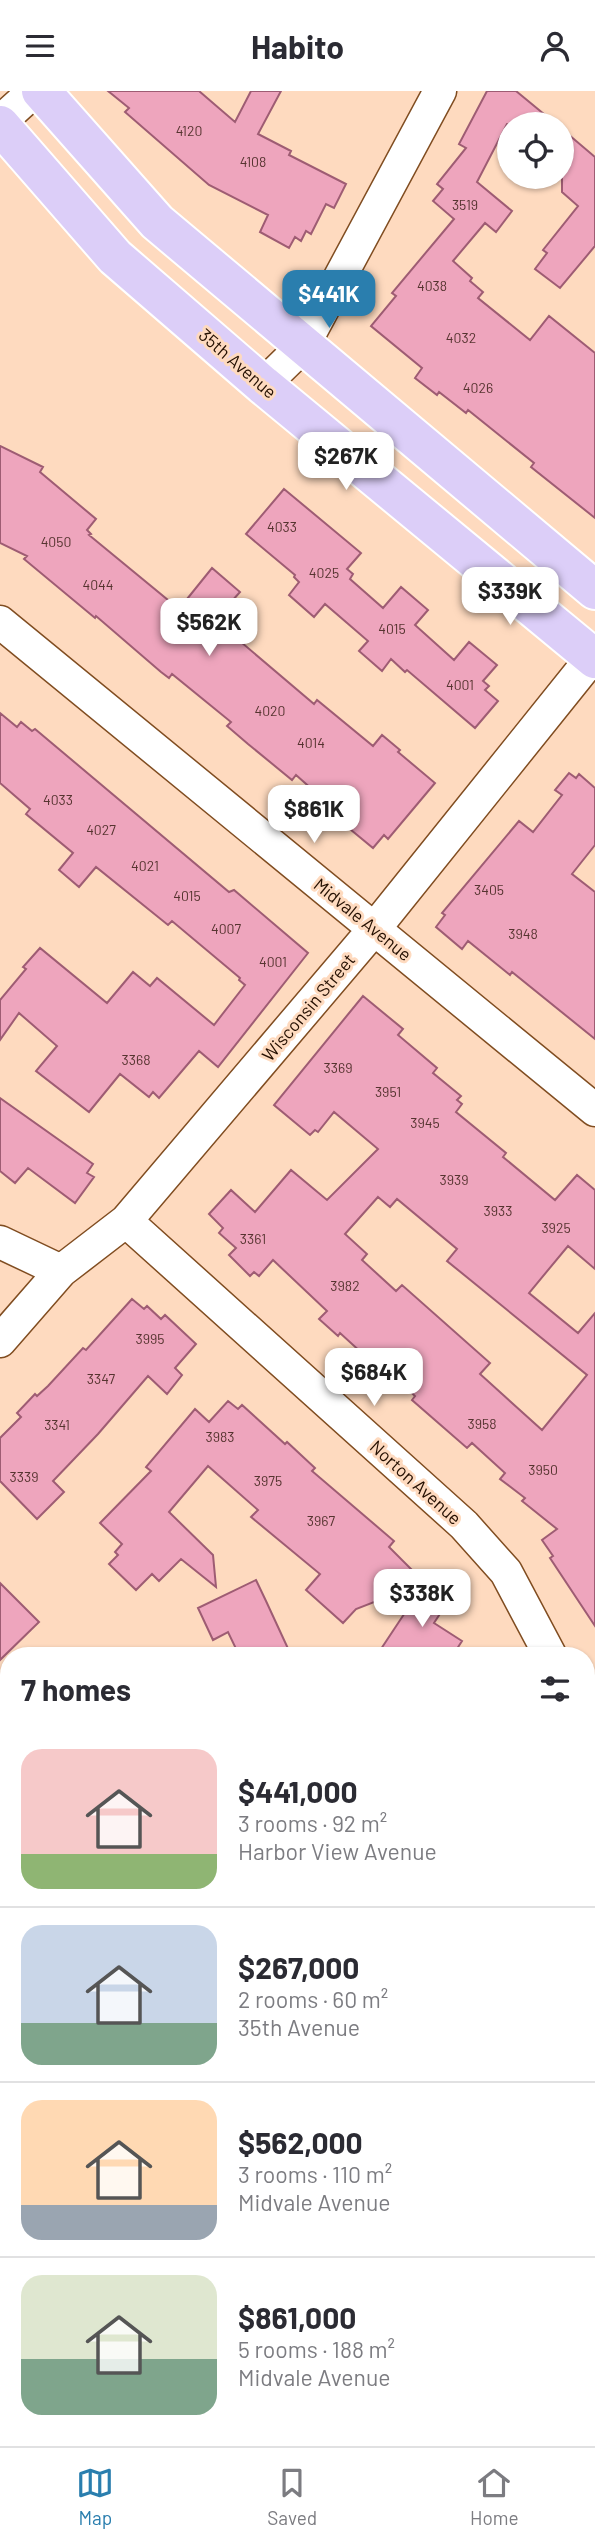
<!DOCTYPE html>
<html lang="en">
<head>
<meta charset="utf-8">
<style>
	body { margin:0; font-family:Barlow,sans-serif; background:#f7f7f7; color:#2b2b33; height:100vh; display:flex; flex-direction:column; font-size:26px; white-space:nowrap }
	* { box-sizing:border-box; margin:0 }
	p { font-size:23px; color:#7c7c81 }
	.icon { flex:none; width:38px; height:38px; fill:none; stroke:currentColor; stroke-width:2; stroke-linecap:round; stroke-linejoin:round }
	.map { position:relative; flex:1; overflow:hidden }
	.drawer { position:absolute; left:0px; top:1556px; width:595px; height:800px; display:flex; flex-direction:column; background:#fff; border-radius:28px 28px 0 0; box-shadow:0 2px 5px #0004 }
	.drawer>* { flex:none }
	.tools { position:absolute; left:497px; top:21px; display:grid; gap:14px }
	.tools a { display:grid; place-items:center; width:77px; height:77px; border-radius:50%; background:#fff; box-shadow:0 2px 5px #0004; font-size:35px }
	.price { position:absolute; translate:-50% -60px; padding:0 16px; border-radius:14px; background:#fff; color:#222; font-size:23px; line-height:46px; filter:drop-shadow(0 2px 4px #0008) }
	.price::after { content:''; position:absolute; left:50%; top:42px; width:21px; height:16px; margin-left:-10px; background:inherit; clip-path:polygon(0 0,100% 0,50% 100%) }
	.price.on { background:#2a7eae; color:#fff }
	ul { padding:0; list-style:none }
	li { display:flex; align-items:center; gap:21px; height:175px; padding:0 21px }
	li+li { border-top:2px solid #e1e1e2 }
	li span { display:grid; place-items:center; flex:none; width:196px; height:140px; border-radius:21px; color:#555 }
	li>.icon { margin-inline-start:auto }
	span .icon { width:84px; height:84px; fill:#fffc; stroke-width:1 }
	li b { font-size:30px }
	h2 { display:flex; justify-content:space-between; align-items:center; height:84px; padding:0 21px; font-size:30px }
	header { display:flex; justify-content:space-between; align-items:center; height:91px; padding:0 21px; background:#fff; font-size:32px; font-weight:700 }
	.dock { display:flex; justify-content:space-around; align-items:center; height:98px; border-top:2px solid #e1e1e2; background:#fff; font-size:19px; color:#7c7c81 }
	.dock a { display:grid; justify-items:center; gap:4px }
	.dock .on { color:#2a7eae }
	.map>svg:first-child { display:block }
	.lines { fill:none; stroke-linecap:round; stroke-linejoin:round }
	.stream { stroke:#88903d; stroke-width:9 }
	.building { fill:#eea5bd; stroke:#9e5c73; stroke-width:2; fill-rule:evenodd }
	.minor-casing { stroke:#804d21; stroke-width:35 }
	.major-casing { stroke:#fff; stroke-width:42 }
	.minor { stroke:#fff; stroke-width:32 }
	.major { stroke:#dccef8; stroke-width:38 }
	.labels { text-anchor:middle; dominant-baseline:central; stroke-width:6; stroke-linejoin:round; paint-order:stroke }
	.number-label { font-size:14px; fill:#563430 }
	.street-label { font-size:18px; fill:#240f01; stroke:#fedabf }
</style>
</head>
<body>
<header><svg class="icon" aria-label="menu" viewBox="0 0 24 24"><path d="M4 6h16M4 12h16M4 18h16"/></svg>Habito<svg class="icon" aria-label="person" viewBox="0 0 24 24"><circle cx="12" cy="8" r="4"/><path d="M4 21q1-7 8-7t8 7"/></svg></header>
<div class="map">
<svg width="595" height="2355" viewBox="0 0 595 2355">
	<rect width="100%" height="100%" fill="#fedabf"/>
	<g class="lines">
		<path class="stream" d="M 0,1678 L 9,1676
			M 586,1787 L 595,1790"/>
	</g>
	<path class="building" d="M 108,0 L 199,0 L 235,31 L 251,0 L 281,0 L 258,43 L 291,60 L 289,64 L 346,93 L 334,117 L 326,113 L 311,143 L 306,140 L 301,150 L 295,146 L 289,157 L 260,141 L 268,124 L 209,94 L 125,21 L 129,17 Z
		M 487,0 L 516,0 L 556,33 L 507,33 L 477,91 L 512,120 L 496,141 L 485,132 L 453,170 L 472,187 L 470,190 L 483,201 L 478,207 L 530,249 L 549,225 L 595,262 L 595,427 L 531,376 L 534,372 L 468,319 L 466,322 L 439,301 L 437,304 L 415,287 L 422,277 L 371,235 L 396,205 L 392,202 L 454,128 L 433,110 L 443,98 L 437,93 L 466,57 L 459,53 Z
		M 562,38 L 595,66 L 595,155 L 560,197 L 535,178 L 547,162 L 543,159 L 578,115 L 562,101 Z
		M 0,355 L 43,376 L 40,381 L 96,428 L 87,439 L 91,443 L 89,444 L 179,518 L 212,477 L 240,501 L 215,529 L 314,613 L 317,609 L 373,655 L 382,644 L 400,659 L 398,661 L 435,692 L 388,748 L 384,744 L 373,757 L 328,720 L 332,716 L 296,684 L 292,689 L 248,653 L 227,635 L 231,631 L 172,583 L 169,587 L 161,581 L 96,525 L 95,527 L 24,468 L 27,465 L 0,452 Z
		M 284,398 L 361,462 L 347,478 L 353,483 L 350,488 L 383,517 L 401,496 L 428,519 L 415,534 L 454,569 L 469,551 L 497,574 L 483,590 L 489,595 L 485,599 L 498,610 L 475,637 L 407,579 L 405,581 L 391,568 L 382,580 L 359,560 L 368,550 L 325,513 L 314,526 L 289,504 L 299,491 L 294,486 L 295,484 L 246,443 Z
		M 0,622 L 17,636 L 21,631 L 32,640 L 35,638 L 229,801 L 234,799 L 308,862 L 218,976 L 199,960 L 159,1007 L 153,1001 L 149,1006 L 120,983 L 89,1021 L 36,980 L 57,955 L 19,922 L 0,949 L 0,909 L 26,878 L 23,876 L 40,857 L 107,912 L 133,881 L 150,895 L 157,887 L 214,934 L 245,894 L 239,889 L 240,887 L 172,830 L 168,834 L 96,776 L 79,796 L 59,779 L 73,762 L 26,723 L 30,718 L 0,692 Z
		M 569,682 L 576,687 L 579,683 L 595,697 L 595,754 L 572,783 L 595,801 L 595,948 L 512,881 L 510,884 L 468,850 L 462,858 L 436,836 L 445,824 L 442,822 L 519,730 L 533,741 L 562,704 L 555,699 Z
		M 363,905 L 403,938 L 398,944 L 437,977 L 433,982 L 461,1005 L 457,1009 L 462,1013 L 456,1021 L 506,1062 L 503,1066 L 555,1109 L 577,1084 L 595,1099 L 595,1178 L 568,1155 L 529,1202 L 578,1242 L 595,1222 L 595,1535 L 550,1467 L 553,1465 L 542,1449 L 557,1438 L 522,1410 L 525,1407 L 500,1388 L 505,1382 L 472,1352 L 467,1357 L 412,1309 L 415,1305 L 378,1270 L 375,1274 L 340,1242 L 338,1245 L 319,1228 L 327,1220 L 273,1169 L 259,1185 L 254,1181 L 250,1185 L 229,1164 L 236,1157 L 219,1142 L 223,1137 L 209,1123 L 231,1099 L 255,1121 L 291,1079 L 327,1109 L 378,1058 L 334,1021 L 318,1041 L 315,1039 L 310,1044 L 274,1014 ZM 378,1106 L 390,1116 L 397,1108 L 457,1158 L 447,1170 L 587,1284 L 542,1339 L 480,1283 L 490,1272 L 402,1194 L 396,1200 L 362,1169 L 367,1163 L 345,1143 Z
		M 0,1007 L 93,1073 L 87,1082 L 94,1086 L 75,1112 L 28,1077 L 15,1092 L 0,1080 Z
		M 132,1208 L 144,1218 L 147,1215 L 161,1228 L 165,1224 L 196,1253 L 175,1277 L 182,1284 L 167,1303 L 148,1285 L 98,1343 L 53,1390 L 64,1401 L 37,1428 L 0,1390 L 0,1347 L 21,1326 L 17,1322 L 35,1303 L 37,1305 L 48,1295 L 83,1257 L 86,1259 Z
		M 228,1310 L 238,1318 L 242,1314 L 285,1353 L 287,1351 L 315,1377 L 312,1380 L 394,1450 L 389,1456 L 415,1482 L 412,1485 L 423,1492 L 356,1518 L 343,1532 L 306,1499 L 320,1483 L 251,1426 L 258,1419 L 208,1375 L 169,1421 L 213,1464 L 216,1496 L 181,1468 L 159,1490 L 152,1483 L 136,1499 L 109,1473 L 118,1464 L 115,1461 L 122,1453 L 100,1432 L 151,1380 L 146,1376 L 195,1318 L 209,1331 Z
		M 256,1489 L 266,1510 L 291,1564 L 239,1564 L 228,1541 L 213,1549 L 198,1517 Z
		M 0,1492 L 39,1531 L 0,1569 Z
		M 424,1493 L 449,1509 L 434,1532 L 462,1550 L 453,1564 L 377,1564 Z"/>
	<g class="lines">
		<defs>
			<path id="minor" d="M 0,31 L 34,0
				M 263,294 L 303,255 L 440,0
				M 0,531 L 595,1019
				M 126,1130 L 464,1434 L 506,1481 L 550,1564
				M 0,1151 L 61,1180
				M 0,1250 L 61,1180 L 126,1130 L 375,837 L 595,563
				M 586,1598 L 595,1605
				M 0,2286 L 9,2287
				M 586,2315 L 595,2315
				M 250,2355 L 256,2347"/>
			<path id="major" d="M 41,0 L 157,131 L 595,499
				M 0,34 L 115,166 L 263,294 L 595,568"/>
		</defs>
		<use href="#minor" class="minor-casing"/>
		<use href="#major" class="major-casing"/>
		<use href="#minor" class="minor"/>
		<use href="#major" class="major"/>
	</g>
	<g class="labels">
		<g class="number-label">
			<text x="189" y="39">4120</text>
			<text x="253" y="70">4108</text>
			<text x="465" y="113">3519</text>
			<text x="432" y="194">4038</text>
			<text x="461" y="246">4032</text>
			<text x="478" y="296">4026</text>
			<text x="282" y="435">4033</text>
			<text x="56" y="450">4050</text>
			<text x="324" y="481">4025</text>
			<text x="98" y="493">4044</text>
			<text x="392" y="537">4015</text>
			<text x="460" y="593">4001</text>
			<text x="270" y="619">4020</text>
			<text x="311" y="651">4014</text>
			<text x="58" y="708">4033</text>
			<text x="101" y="738">4027</text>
			<text x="145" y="774">4021</text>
			<text x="489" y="798">3405</text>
			<text x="187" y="804">4015</text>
			<text x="226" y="837">4007</text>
			<text x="523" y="842">3948</text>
			<text x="273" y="870">4001</text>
			<text x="136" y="968">3368</text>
			<text x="338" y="976">3369</text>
			<text x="388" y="1000">3951</text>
			<text x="425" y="1031">3945</text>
			<text x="454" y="1088">3939</text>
			<text x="498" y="1119">3933</text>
			<text x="556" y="1136">3925</text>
			<text x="253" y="1147">3361</text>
			<text x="345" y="1194">3982</text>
			<text x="150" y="1247">3995</text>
			<text x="101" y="1287">3347</text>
			<text x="482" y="1332">3958</text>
			<text x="57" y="1333">3341</text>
			<text x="220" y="1345">3983</text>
			<text x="543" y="1378">3950</text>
			<text x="24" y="1385">3339</text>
			<text x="268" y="1389">3975</text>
			<text x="321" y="1429">3967</text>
		</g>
		<g class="street-label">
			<text transform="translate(238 272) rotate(41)">35th Avenue</text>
			<text transform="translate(363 828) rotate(39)">Midvale Avenue</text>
			<text transform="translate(308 916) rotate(-50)">Wisconsin Street</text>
			<text transform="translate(416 1391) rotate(42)">Norton Avenue</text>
		</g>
	</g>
</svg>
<div class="tools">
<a><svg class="icon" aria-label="locate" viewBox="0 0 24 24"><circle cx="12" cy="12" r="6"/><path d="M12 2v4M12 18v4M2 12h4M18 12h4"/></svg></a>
</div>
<b class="price on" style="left:329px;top:239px">$441K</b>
<b class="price" style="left:346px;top:401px">$267K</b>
<b class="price" style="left:510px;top:536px">$339K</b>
<b class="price" style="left:209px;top:567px">$562K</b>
<b class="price" style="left:314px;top:754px">$861K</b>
<b class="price" style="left:374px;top:1317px">$684K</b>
<b class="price" style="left:422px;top:1538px">$338K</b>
<section class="drawer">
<h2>7 homes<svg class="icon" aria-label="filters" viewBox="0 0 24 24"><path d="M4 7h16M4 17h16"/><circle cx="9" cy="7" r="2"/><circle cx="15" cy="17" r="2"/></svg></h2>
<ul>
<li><span style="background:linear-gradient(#f6c9c9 75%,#8fb573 0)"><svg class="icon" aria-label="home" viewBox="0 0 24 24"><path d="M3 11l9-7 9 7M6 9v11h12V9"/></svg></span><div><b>$441,000</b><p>3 rooms · 92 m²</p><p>Harbor View Avenue</p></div></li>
<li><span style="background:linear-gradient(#c9d6e8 70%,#7fa58c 0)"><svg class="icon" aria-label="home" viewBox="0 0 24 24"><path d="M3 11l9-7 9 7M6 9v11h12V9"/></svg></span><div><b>$267,000</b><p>2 rooms · 60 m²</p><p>35th Avenue</p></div></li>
<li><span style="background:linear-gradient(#ffd9b3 75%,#9aa5b1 0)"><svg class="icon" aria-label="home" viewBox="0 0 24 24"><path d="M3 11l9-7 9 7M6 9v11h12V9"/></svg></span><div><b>$562,000</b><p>3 rooms · 110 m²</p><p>Midvale Avenue</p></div></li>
<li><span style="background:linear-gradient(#dfe7d0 60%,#7fa58c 0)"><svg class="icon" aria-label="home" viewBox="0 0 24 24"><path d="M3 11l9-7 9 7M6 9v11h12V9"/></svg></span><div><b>$861,000</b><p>5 rooms · 188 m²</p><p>Midvale Avenue</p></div></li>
</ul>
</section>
</div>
<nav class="dock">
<a class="on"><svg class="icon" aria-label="map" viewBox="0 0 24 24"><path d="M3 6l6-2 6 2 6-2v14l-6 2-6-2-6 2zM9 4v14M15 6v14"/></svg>Map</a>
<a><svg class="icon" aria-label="saved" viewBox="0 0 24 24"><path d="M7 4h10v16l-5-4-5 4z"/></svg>Saved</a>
<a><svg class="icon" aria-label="home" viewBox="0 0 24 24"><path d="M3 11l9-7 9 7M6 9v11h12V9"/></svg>Home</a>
</nav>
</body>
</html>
